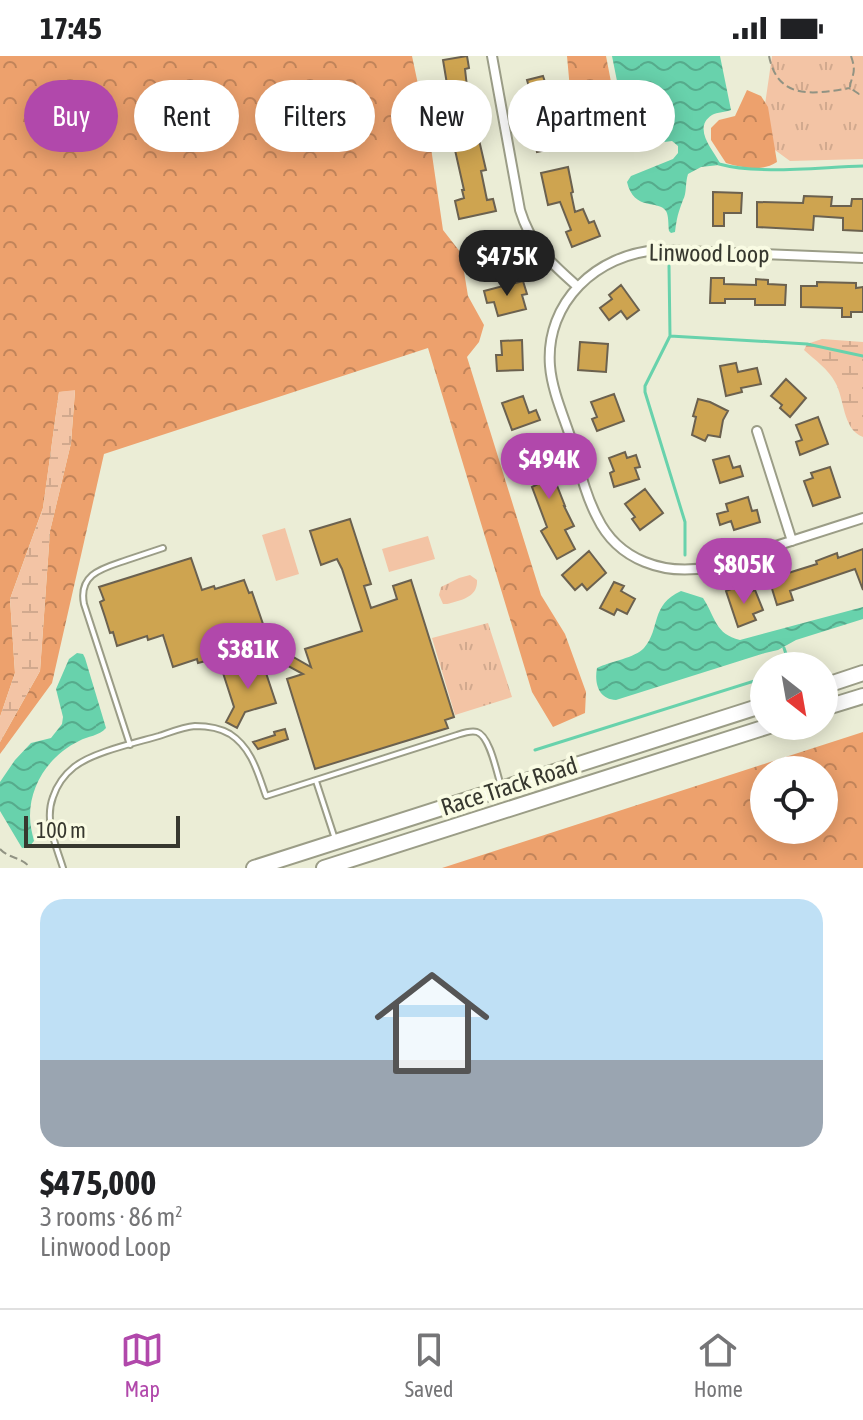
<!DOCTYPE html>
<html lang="en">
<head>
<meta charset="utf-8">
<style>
	body { margin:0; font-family:"Asap Condensed",sans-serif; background:#f2f2f2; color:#202124; height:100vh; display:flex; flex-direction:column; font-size:30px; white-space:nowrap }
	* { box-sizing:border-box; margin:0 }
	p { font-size:26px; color:#757577 }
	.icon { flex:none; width:44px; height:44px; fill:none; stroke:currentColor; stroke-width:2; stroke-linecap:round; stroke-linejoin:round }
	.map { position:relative; height:812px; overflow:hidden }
	.drawer { display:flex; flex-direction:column; background:#fff; flex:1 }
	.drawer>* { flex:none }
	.top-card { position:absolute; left:24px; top:24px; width:816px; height:72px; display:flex; gap:16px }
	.needle { width:52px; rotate:149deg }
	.controls { position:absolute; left:750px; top:596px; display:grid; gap:16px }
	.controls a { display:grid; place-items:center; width:88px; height:88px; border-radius:50%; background:#fff; box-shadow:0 4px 20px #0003; font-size:40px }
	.scale { position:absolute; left:24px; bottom:20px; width:156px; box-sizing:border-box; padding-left:8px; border:4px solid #37382f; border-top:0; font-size:22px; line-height:28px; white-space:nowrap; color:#37382f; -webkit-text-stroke:6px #f9fbe3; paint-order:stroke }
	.price { position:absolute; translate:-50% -68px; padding:0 18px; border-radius:28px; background:#b148ab; color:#fff; font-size:26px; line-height:52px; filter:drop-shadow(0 2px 4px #0008) }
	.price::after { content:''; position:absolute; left:50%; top:48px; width:24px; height:18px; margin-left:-12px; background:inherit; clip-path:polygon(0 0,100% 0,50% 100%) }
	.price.active { background:#222; color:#fff }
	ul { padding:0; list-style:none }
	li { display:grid; align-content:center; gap:16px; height:424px; padding:0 40px }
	li span { display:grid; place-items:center; height:248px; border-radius:24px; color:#555 }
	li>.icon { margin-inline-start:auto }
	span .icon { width:144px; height:144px; fill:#fffc; stroke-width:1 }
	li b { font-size:34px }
	.chip { padding:0 28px; border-radius:36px; background:#fff; box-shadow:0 4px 20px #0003; font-size:28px; line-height:72px }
	.chip.active { background:#b148ab; color:#fff }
	.status { display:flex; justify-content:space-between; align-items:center; height:56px; padding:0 40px; background:#fff; direction:ltr }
	.status svg { height:22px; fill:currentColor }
	.tab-bar { display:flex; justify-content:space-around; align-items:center; height:112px; border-top:2px solid #e0e0e0; background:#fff; font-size:22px; color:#757577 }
	.tab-bar a { display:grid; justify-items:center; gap:4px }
	.tab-bar .active { color:#b148ab }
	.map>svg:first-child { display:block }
	.grass { fill:url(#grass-tufts) }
	.forest { fill:url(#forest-crowns); fill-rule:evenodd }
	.wetland { fill:url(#wetland-marsh) }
	.garden { fill:#f3c4a5 }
	.water { fill:url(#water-waves) }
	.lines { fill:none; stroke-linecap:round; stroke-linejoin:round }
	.stream { stroke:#68d2ac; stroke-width:3 }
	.building { fill:#cea450; stroke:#6b614f; stroke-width:2 }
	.lane-casing { stroke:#9b9d87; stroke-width:8 }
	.street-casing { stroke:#9b9d87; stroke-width:12 }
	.primary-casing { stroke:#9b9d87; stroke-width:18 }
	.path { stroke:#919383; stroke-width:2; stroke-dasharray:8 4; stroke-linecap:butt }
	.lane { stroke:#fff; stroke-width:4 }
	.street { stroke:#fff; stroke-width:8 }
	.primary { stroke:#fff; stroke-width:14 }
	.labels { text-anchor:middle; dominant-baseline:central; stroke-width:8; stroke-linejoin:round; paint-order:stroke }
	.street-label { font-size:24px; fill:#37382f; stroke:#f9fbe3 }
</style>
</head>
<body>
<div class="status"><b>17:45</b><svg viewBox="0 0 49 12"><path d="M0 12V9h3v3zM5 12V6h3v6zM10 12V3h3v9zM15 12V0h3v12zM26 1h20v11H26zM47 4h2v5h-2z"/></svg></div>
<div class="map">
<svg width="863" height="812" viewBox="0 0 863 812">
	<defs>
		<pattern id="grass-tufts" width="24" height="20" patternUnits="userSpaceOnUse" patternTransform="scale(2)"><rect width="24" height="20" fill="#f3c4a5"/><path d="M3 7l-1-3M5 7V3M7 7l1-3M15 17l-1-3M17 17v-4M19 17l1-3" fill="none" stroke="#d1a98e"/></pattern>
		<pattern id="forest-crowns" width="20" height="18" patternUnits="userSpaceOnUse" patternTransform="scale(2)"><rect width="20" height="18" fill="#eda16d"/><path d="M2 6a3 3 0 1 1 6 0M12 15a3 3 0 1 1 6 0" fill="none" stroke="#c1845a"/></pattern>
		<pattern id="wetland-marsh" width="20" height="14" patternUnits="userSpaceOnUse" patternTransform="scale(2)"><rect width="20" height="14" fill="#f3c4a5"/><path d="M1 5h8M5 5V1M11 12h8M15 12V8" fill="none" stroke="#d1a98e"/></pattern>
		<pattern id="water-waves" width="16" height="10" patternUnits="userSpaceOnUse" patternTransform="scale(2)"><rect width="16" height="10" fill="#68d2ac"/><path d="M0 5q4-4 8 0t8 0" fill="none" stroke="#56ab8c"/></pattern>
	</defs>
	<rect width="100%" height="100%" fill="#ebedd6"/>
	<path class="grass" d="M 772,0 L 863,0 L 863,103 L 790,105 L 760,83 Z
		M 470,519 L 477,524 C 478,542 460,544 447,548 L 443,548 L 439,539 L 441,531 L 459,522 Z
		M 488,567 L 512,641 L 455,659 L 432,582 Z"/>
	<path class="forest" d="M 0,0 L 412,0 L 430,85 L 443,174 L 461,197 L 468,240 L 484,269 L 479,286 L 467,301 L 541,539 L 565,578 L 586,636 L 585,657 L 553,671 L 532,636 L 428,292 L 104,398 L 52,627 L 0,698 L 0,686 L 40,615 L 50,475 L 71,387 L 75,335 L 59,336 L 43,452 L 10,543 L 15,617 L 0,661 Z
		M 567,0 L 606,0 L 617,57 L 611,75 L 584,86 L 573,67 Z
		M 747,34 L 761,40 L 768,51 L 777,106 C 762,116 742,112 726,107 L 711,84 L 711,72 L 719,64 L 735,60 Z
		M 863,676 L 863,812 L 442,812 ZM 824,714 L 824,774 L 764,774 L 764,714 Z"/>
	<path class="wetland" d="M 822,283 L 863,286 L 863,381 C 842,373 845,343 835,326 C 828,313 815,304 804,294 L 807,288 Z
		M 75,334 L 71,387 L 50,475 L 40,615 L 0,686 L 0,661 L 15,617 L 10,543 L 43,452 L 59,336 Z"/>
	<path class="garden" d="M 285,472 L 299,518 L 276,525 L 262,479 Z
		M 428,480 L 435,503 L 389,516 L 382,493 Z"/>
	<path class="water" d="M 612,0 L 720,0 L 731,54 C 726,56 717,56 712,59 C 692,72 713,94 720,107 L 719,109 L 701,111 L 688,118 C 685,127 687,137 683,144 C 678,157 677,161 675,176 L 671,177 L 669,175 C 668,169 669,160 666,155 C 658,143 634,156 627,126 L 631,120 L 673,103 L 678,97 L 678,90 L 672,85 L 649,88 L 624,96 L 617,94 L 612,80 L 621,62 L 622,50 Z
		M 681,535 L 703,542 C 716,562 715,578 740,584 L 863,551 L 863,563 L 796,584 L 778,594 L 765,597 L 616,644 C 599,643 594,628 597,612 C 611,605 635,602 644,592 C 661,572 650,549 681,535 Z
		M 77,597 L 83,598 L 85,602 L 106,672 C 99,680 88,680 79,685 C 50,699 30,728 30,760 C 30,769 32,777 34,785 L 29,791 L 22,792 L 0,755 L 0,726 L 15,704 L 31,687 L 51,682 L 62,668 L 63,661 L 56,633 L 69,603 Z"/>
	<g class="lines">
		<path class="stream" d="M 719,108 C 759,119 820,111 863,110
			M 669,210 L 670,280 L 645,330 L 645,336 L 685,466 L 685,499
			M 670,280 L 807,288 L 863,300
			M 784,592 L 790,610
			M 535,694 L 764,622"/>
	</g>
	<path class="building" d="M 467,0 L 469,12 L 465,13 L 467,31 L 448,34 L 443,4 Z
		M 543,20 L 548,35 L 555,33 L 559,48 L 550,51 L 555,75 L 561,73 L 564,90 L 537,96 L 534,82 L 538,81 L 533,56 L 530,56 L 526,40 L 531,38 L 527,24 Z
		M 469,44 L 474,64 L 457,69 L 455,62 L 451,63 L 447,50 Z
		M 479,84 L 486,114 L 481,115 L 487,144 L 493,143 L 496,155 L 459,163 L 455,145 L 464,142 L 462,134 L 464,134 L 455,94 L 464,92 L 463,88 Z
		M 568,111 L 573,136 L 571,137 L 575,156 L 583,153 L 589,167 L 594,165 L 600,180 L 572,191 L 566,176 L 571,174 L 560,146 L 548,149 L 541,117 Z
		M 713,136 L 742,137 L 741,157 L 724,157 L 724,170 L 713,170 Z
		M 804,140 L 832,141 L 831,150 L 851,150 L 852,143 L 863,143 L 863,175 L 843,174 L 843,162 L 814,160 L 813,174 L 757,171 L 757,146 L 803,147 Z
		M 498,181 L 512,206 L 495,216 L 491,207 L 485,210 L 479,199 L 487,195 L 483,189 Z
		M 711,222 L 724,222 L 724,228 L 756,229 L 756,223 L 768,224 L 768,228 L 786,229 L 785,249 L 755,249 L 755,243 L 725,243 L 725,247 L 710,247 Z
		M 523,225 L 527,238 L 522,239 L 526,253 L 498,260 L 494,246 L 487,247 L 484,235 Z
		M 817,226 L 856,227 L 856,232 L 863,231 L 863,256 L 851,256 L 851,261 L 842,261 L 842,252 L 801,251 L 801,230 L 817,230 Z
		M 621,229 L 639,254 L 627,263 L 621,255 L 609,264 L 600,252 L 612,243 L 609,239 Z
		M 522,284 L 523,314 L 497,315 L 496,299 L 502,299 L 501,285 Z
		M 580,286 L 608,288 L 606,316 L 578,314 Z
		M 736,307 L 738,316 L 757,312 L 761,328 L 741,332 L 742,336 L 726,340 L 720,310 Z
		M 786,323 L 806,342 L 790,361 L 780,352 L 782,349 L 771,340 Z
		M 614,338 L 624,365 L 597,375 L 592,363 L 597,361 L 591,346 Z
		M 523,340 L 529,357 L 536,354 L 540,364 L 512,374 L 502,347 Z
		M 698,343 L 710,346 L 728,355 L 723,364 L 720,381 L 708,379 L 705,385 L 692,379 L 696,361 L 693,360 Z
		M 818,361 L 828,388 L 800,399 L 796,386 L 802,384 L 796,369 Z
		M 543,381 L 547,393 L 542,395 L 551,423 L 554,422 L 565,450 L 564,450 L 574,470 L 565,474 L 575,493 L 557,503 L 541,475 L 547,471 L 532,431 L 538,428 L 531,405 L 526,407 L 522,396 L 527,394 L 525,387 Z
		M 625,396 L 627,402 L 636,399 L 640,411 L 635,412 L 639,423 L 614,431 L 610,417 L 614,415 L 609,402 Z
		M 729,400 L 733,412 L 740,410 L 743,420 L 720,427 L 713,404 Z
		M 830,411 L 840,441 L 813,450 L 804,425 L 813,422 L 811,417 Z
		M 645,433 L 663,457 L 640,474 L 632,463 L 635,461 L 625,448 Z
		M 748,441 L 752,455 L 757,454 L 760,466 L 734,474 L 731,465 L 720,469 L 717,458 L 728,455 L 726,448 Z
		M 350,463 L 371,528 L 364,530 L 371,552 L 397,543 L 393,530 L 411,524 L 454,661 L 445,664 L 448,672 L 315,713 L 287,623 L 303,618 L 275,603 L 281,594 L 311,611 L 305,593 L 362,575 L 342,513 L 337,503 L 321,509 L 310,475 Z
		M 863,493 L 863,534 L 855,513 L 790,535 L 793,544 L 777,549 L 769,523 L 817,508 L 816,505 L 837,497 L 838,502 Z
		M 589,495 L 606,517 L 587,534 L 582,528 L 575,534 L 562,519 Z
		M 191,502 L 202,534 L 214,530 L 215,533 L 244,524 L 249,537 L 252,536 L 263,568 L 259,569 L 263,582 L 234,592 L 235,595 L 221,601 L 198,607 L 197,603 L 173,611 L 163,579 L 148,584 L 147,580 L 117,590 L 113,576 L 110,577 L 105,561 L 100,546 L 104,544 L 99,531 Z
		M 614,526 L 624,530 L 621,535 L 635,543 L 627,558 L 617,553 L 614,559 L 600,552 Z
		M 739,530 L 742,539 L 755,534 L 763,554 L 753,558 L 756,564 L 738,571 L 726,535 Z
		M 262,605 L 276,647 L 245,656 L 237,672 L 226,666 L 234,651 L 223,617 Z
		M 285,673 L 288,683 L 258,693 L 253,686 L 275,679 L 274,676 Z"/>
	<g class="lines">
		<defs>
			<path id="lane" d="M 130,689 L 84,548 C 78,517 104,512 127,504 C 139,500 151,496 163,492
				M 316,725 L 335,783
				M 63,812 C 56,789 44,765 53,741 C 57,729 64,719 74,711 C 93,696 135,687 159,680 C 171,676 183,671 195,670 C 207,670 220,672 230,678 C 252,692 258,718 266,740 L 457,679 C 463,677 471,674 477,676 C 490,680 497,718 501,730"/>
			<path id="street" d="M 492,0 L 520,154 C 531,190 550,206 577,230
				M 863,202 L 658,194 C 597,198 545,246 550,310 C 552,335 564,361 572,386 C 579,411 585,438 597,461 C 618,505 665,520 710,511 L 863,462
				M 757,375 L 792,485"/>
			<path id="primary" d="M 824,630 L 863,617
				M 824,652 L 863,640
				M 254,812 L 764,649
				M 324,812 L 769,670"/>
		</defs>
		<use href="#lane" class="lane-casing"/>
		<use href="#street" class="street-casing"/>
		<use href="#primary" class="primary-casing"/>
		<path class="path" d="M 769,0 C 778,45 814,38 850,32
			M 851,0 C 853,6 855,12 853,19 C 852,24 850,26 850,32 L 859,38 L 863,38
			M 0,793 C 9,803 23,801 30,812"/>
		<use href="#lane" class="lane"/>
		<use href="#street" class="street"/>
		<use href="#primary" class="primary"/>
	</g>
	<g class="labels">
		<g class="street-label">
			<text transform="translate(709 197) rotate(1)">Linwood Loop</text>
			<text transform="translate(509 730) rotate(-18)">Race Track Road</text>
		</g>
	</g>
</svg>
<div class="controls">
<a><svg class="needle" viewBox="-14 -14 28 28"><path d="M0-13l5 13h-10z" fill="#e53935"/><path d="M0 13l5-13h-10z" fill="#757577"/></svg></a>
<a><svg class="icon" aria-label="locate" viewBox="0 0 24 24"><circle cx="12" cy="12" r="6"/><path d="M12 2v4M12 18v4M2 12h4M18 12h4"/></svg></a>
</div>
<div class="scale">100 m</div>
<b class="price active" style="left:507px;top:242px">$475K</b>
<b class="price" style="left:549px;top:445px">$494K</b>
<b class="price" style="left:744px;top:550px">$805K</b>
<b class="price" style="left:248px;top:635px">$381K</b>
<div class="top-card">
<a class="chip active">Buy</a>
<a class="chip">Rent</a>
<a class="chip">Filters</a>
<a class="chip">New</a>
<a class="chip">Apartment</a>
</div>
</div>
<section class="drawer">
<ul>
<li><span style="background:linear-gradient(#bfe0f5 65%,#9aa5b1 0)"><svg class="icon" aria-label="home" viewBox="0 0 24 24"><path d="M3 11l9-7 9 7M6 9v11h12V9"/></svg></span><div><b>$475,000</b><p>3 rooms · 86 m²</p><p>Linwood Loop</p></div></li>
</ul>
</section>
<nav class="tab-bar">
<a class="active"><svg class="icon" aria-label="map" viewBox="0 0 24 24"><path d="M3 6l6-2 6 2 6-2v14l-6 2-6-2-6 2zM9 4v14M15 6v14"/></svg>Map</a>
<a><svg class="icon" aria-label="saved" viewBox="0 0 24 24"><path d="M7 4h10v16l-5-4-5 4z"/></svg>Saved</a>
<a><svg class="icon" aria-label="home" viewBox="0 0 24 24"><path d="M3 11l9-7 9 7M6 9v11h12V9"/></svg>Home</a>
</nav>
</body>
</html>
